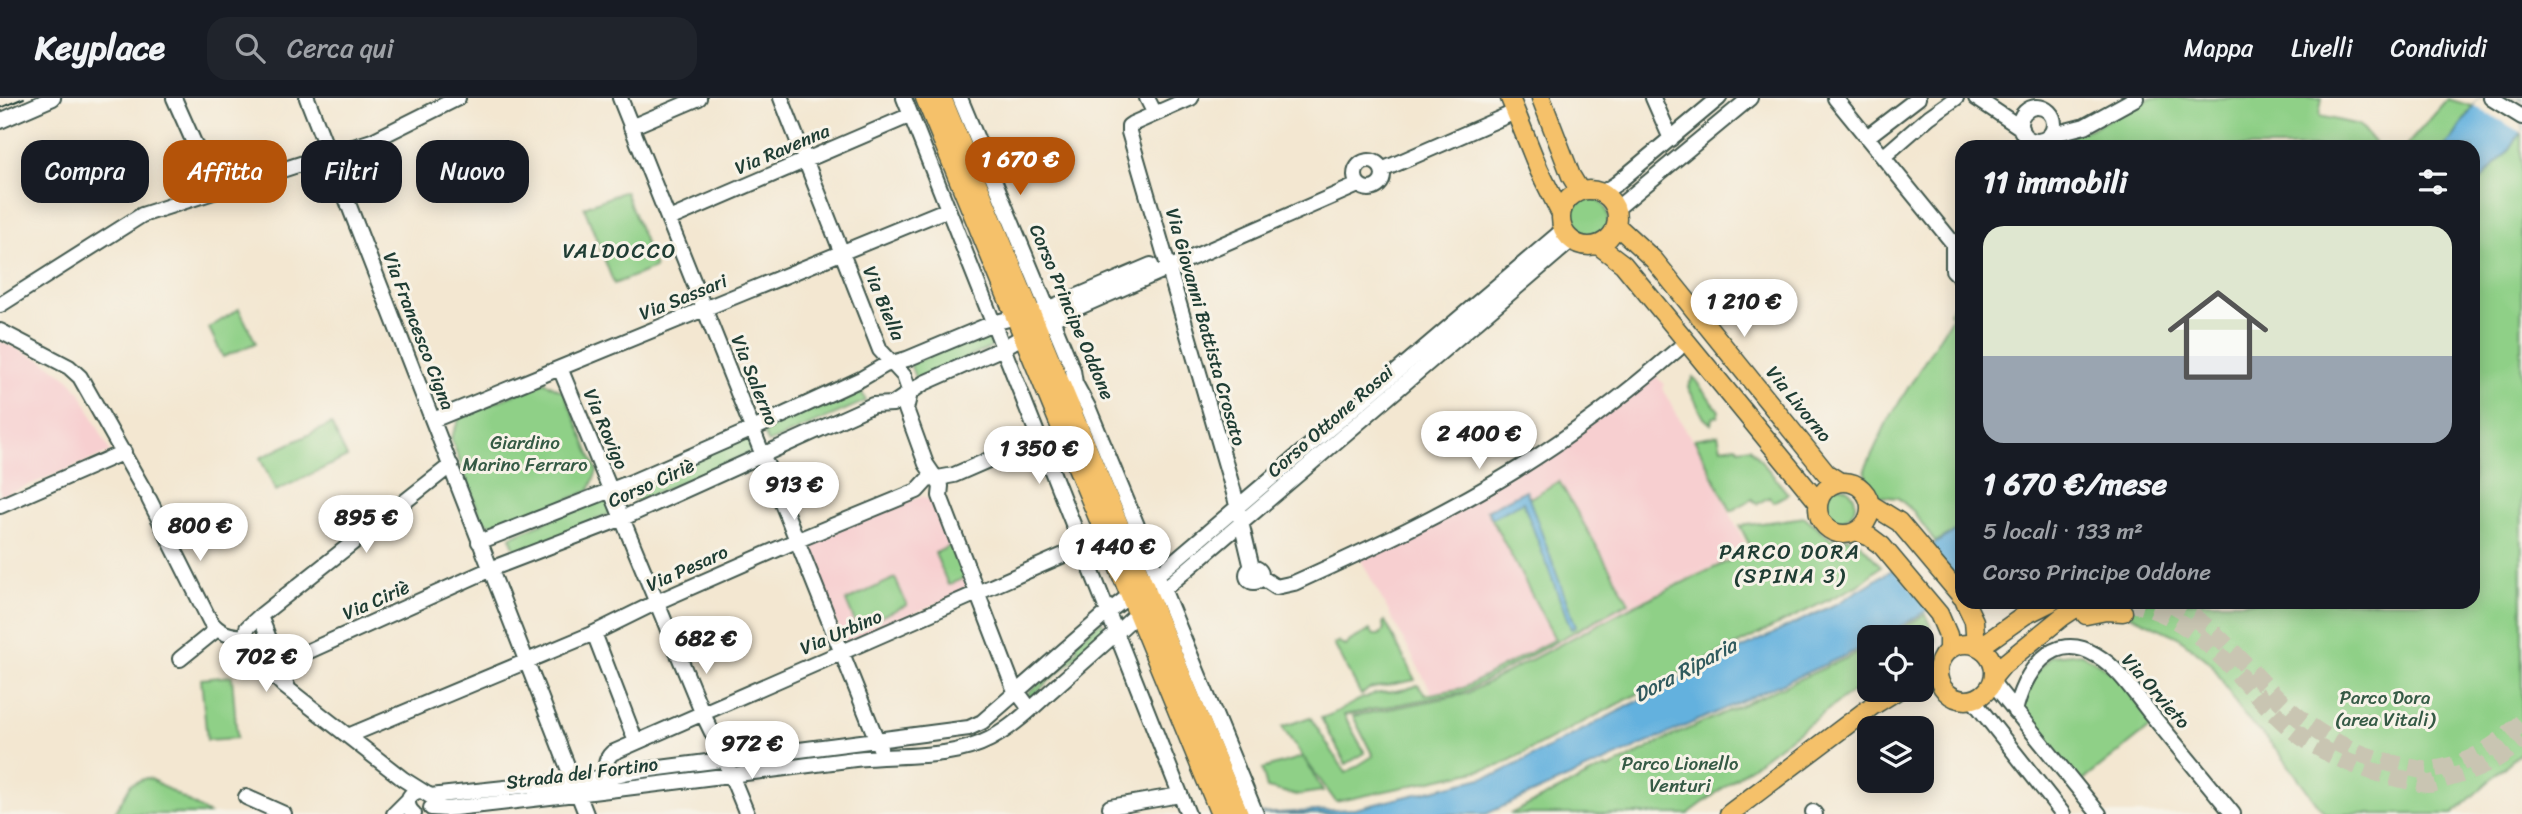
<!DOCTYPE html>
<html lang="it">
<head>
<meta charset="utf-8">
<style>
	body { margin:0; font-family:Sriracha,sans-serif; background:#20242c; color:#f1f3f6; height:100vh; display:flex; flex-direction:column; font-size:26px; white-space:nowrap }
	* { box-sizing:border-box; margin:0 }
	p { font-size:23px; color:#9ea1a6 }
	.icon { flex:none; width:38px; height:38px; fill:none; stroke:currentColor; stroke-width:2; stroke-linecap:round; stroke-linejoin:round }
	.map { position:relative; flex:1; overflow:hidden }
	.drawer { position:absolute; left:1955px; top:42px; width:525px; height:469px; display:flex; flex-direction:column; background:#171b24; border-radius:21px; box-shadow:0 4px 18px #0003 }
	.drawer>* { flex:none }
	.banner { position:absolute; left:21px; top:42px; width:665px; height:63px; display:flex; gap:14px }
	.tools { position:absolute; left:1857px; top:527px; display:grid; gap:14px }
	.tools a { display:grid; place-items:center; width:77px; height:77px; border-radius:14px; background:#171b24; box-shadow:0 4px 18px #0003; font-size:35px }
	.price { position:absolute; translate:-50% -60px; padding:0 16px; border-radius:24px; background:#fff; color:#222; font-size:23px; line-height:46px; filter:drop-shadow(0 2px 4px #0008) }
	.price::after { content:''; position:absolute; left:50%; top:42px; width:21px; height:16px; margin-left:-10px; background:inherit; clip-path:polygon(0 0,100% 0,50% 100%) }
	.price.active { background:#b45309; color:#fff }
	ul { padding:0; list-style:none }
	li { display:grid; align-content:center; gap:14px; height:371px; padding:0 28px }
	li+li { border-top:2px solid #363941 }
	li span { display:grid; place-items:center; height:217px; border-radius:21px; color:#555 }
	li>.icon { margin-inline-start:auto }
	span .icon { width:126px; height:126px; fill:#fffc; stroke-width:1 }
	li b { font-size:30px }
	h2 { display:flex; justify-content:space-between; align-items:center; height:84px; padding:0 28px; font-size:30px }
	.chip { padding:0 24px; border-radius:21px; background:#171b24; box-shadow:0 4px 18px #0003; font-size:24px; line-height:63px }
	.chip.active { background:#b45309; color:#fff }
	header { display:flex; align-items:center; gap:42px; box-sizing:border-box; height:98px; padding:0 35px; background:#171b24; border-bottom:2px solid #363941 }
	header strong { font-size:33px }
	nav { display:flex; gap:38px; margin-inline-start:auto; font-size:24px }
	.search { width:490px; height:63px; background:#20242c; display:flex; align-items:center; gap:18px; box-sizing:border-box; padding:0 24px; border-radius:21px; color:#9ea1a6; font-size:26px }
	.map>svg:first-child { display:block }
	.built { fill:#f7cfd0 }
	.green { fill:#8fd087; stroke:#57865e; stroke-width:2 }
	.water { fill:#64b1de; stroke:#427789; stroke-width:2 }
	.pier { fill:#f3e7d1 }
	.lines { fill:none; stroke-linecap:round; stroke-linejoin:round }
	.major-tunnel { stroke:#c9c5b2; stroke-width:18; stroke-dasharray:18 9; stroke-linecap:butt }
	.minor-casing { stroke:#3f564c; stroke-width:18 }
	.major-casing { stroke:#3f564c; stroke-width:21 }
	.minor { stroke:#fff; stroke-width:14 }
	.major { stroke:#f5c16b; stroke-width:18 }
	.tram { stroke:#1f3d34; stroke-width:2 }
	.labels { text-anchor:middle; dominant-baseline:central; stroke-width:6; stroke-linejoin:round; paint-order:stroke }
	.street-label { font-size:19px; fill:#1f3d34; stroke:#f7f3e8 }
	.park-label { font-size:19px; fill:#355a45; stroke:#f7f3e8 }
	.neighbourhood-label { font-size:21px; letter-spacing:2px; fill:#1f3d34; stroke:#f7f3e8 }
	.water-label { font-size:21px; font-style:italic; fill:#305a5e; stroke:#f7f3e8 }
</style>
</head>
<body>
<header>
<strong>Keyplace</strong>
<div class="search"><svg class="icon" aria-label="search" viewBox="0 0 24 24"><circle cx="10" cy="10" r="6"/><path d="M15 15l6 6"/></svg>Cerca qui</div>
<nav><a>Mappa</a><a>Livelli</a><a>Condividi</a></nav>
</header>
<div class="map">
<svg width="2522" height="716" viewBox="0 0 2522 716">
	<rect width="100%" height="100%" fill="#f7f3e8"/>
	<filter id="ink" filterUnits="userSpaceOnUse"><feTurbulence type="fractalNoise" baseFrequency=".0143" numOctaves="2"/><feDisplacementMap in="SourceGraphic" scale="14" xChannelSelector="R" yChannelSelector="G"/><feConvolveMatrix kernelMatrix="1 2 1 2 8 2 1 2 1" color-interpolation-filters="sRGB"/></filter>
	<filter id="wash" filterUnits="userSpaceOnUse"><feTurbulence type="fractalNoise" baseFrequency=".00686" numOctaves="4" result="noise"/><feDisplacementMap in="SourceGraphic" scale="28" xChannelSelector="R" yChannelSelector="G"/><feGaussianBlur stdDeviation="1.57" result="paint"/><feColorMatrix in="noise" values="0 0 0 0 0 0 0 0 0 0 0 0 0 0 0 0 0 1.4 0 .05"/><feComposite in="paint" operator="in"/></filter>
	<g filter="url(#wash)">
		<rect width="100%" height="100%" fill="#f3e7d1"/>
		<path class="built" d="M 0,243 L 44,263 L 70,282 L 81,295 L 110,354 L 0,399 Z
			M 1654,276 L 1664,287 L 1662,289 L 1681,324 L 1692,342 L 1694,341 L 1748,452 L 1632,507 L 1464,594 L 1434,599 L 1360,460 L 1413,432 Z
			M 922,398 L 938,406 L 970,491 L 845,545 L 809,459 L 818,440 Z"/>
		<path class="green" d="M 2150,0 L 2322,0 L 2319,18 L 2359,27 L 2378,49 L 2042,49 L 2048,43 L 2090,31 Z
			M 2448,1 L 2472,8 L 2455,37 L 2445,49 L 2405,49 Z
			M 2521,34 L 2522,653 L 2453,716 L 2325,716 L 2278,653 L 2241,614 L 2211,565 L 2178,539 L 2119,512 L 2120,504 L 2473,504 L 2473,90 L 2509,52 Z
			M 625,93 L 655,170 L 614,186 L 584,109 Z
			M1568 120a20 20 0 1 1 40 0a20 20 0 1 1-40 0Z
			M 1962,194 L 1962,429 L 1935,444 L 1913,413 L 1898,400 L 1879,398 L 1869,386 L 1865,371 L 1887,324 L 1952,219 L 1949,214 Z
			M 239,211 L 256,245 L 223,259 L 209,230 Z
			M 986,234 L 992,249 L 916,282 L 910,266 Z
			M 1693,279 L 1719,313 L 1717,318 L 1712,320 L 1711,326 L 1704,320 L 1688,289 Z
			M 544,284 L 564,294 L 597,373 L 589,393 L 500,429 L 482,423 L 451,340 L 460,319 Z
			M 858,286 L 866,303 L 768,345 L 761,328 Z
			M 331,326 L 347,359 L 276,393 L 260,360 Z
			M 748,336 L 755,352 L 636,404 L 628,387 Z
			M 1718,337 L 1721,350 L 1736,348 L 1739,351 L 1750,349 L 1788,396 L 1773,404 L 1769,399 L 1757,406 L 1752,401 L 1731,413 L 1694,341 Z
			M 1559,383 L 1629,504 L 1464,594 L 1344,617 L 1365,655 L 1346,666 L 1321,620 C 1340,615 1355,601 1374,596 C 1389,593 1404,594 1418,587 L 1425,597 L 1463,590 L 1555,541 L 1487,412 L 1526,392 L 1530,400 Z
			M1821 405a17 17 0 1 1 34 0a17 17 0 1 1-34 0Z
			M 607,397 L 614,414 L 517,456 L 510,439 Z
			M 1805,419 L 1831,441 L 1855,440 L 1881,468 L 1859,487 L 1647,591 L 1499,668 L 1336,704 L 1304,660 L 1323,693 L 1296,697 L 1267,690 L 1262,671 L 1303,659 L 1282,629 L 1310,619 L 1346,675 L 1373,658 L 1353,618 L 1466,596 L 1631,509 L 1752,452 L 1740,428 Z
			M 952,447 L 965,480 L 948,487 L 935,455 Z
			M 895,480 L 907,507 L 857,529 L 846,503 Z
			M 1925,516 L 1937,543 L 1922,554 L 1922,539 L 1889,539 Z
			M 1102,523 L 1108,539 L 1084,561 L 1083,553 L 1030,600 L 1027,596 L 1077,552 L 1076,544 Z
			M 1385,523 L 1415,582 L 1369,591 L 1361,597 L 1334,546 L 1339,543 L 1340,546 L 1346,548 L 1350,543 L 1370,532 L 1374,537 L 1379,537 L 1384,532 L 1383,525 Z
			M 1869,550 L 1869,583 L 1849,596 L 1688,716 L 1510,716 L 1597,673 L 1606,669 L 1608,671 L 1668,640 Z
			M 2081,555 L 2116,577 L 2153,627 L 2079,686 L 2019,613 L 2025,587 L 2051,558 Z
			M 232,578 L 237,640 L 207,642 L 201,581 Z
			M 146,680 L 151,681 L 209,716 L 114,716 L 131,686 Z"/>
		<path class="water" d="M 2479,0 L 2522,0 L 2522,32 L 2509,52 L 2473,90 L 2473,49 L 2445,49 L 2455,37 Z
			M 1526,392 L 1576,529 L 1571,531 L 1523,404 L 1492,420 L 1487,412 Z
			M 1962,429 L 1962,490 L 1884,539 L 1869,539 L 1869,547 L 1486,716 L 1259,716 L 1355,711 L 1498,676 L 1703,569 L 1838,505 Z"/>
		<path class="pier" d="M 2478,0 L 2518,0 L 2522,2 L 2522,35 L 2474,8 Z
			M 1927,445 L 1962,494 L 1931,513 L 1891,468 Z"/>
	</g>
	<g filter="url(#ink)">
		<g class="lines">
			<path class="major-tunnel" d="M 2126,504 C 2202,518 2233,578 2287,627 C 2320,656 2364,673 2406,682 C 2413,683 2421,686 2427,686 C 2434,686 2442,682 2448,680 C 2476,673 2501,661 2522,641
				M 2169,504 C 2222,531 2253,581 2297,618 C 2329,645 2367,661 2408,669 C 2414,670 2422,673 2429,672 C 2465,669 2497,648 2522,624"/>
			<defs>
				<path id="minor" d="M 174,0 L 215,92
					M 307,0 L 586,716
					M 620,0 L 880,650
					M 781,0 L 880,252 L 904,278 L 910,295 L 906,311 L 926,366 L 941,388 L 940,398 L 1013,588 L 1030,611
					M 904,0 L 1188,716
					M 960,0 L 1073,272 L 1075,285 L 1088,309 L 1256,716
					M 1147,0 L 1155,16
					M 1191,0 L 1132,26 L 1129,28 L 1129,34 L 1234,395 L 1252,470
					M 1653,0 L 1671,41
					M 1835,0 L 1953,145 L 1962,152
					M 1976,0 L 2021,30
					M 2491,0 L 2522,19
					M2020 26a17 17 0 1 1 34 0a17 17 0 1 1-34 0Z
					M 0,23 L 53,0
					M 631,29 L 699,0
					M 2050,37 L 2085,28 L 2136,0
					M 1867,39 L 1918,0
					M 1883,59 L 1929,19 L 1956,0
					M1355 77a14 14 0 1 1 28 0a14 14 0 1 1-28 0Z
					M 1382,72 L 1515,14
					M 1602,95 L 1616,86 L 1719,0
					M 1616,111 L 1750,0
					M 669,121 L 911,17
					M 1953,145 L 1953,172 L 1962,181
					M 0,207 L 142,117 L 372,43 L 458,0
					M 0,233 L 69,269 L 80,279 L 145,394
					M 560,270 L 702,614 L 722,655 L 747,716
					M 433,322 L 948,111
					M 149,401 L 210,523 C 220,536 230,538 246,539
					M 0,408 L 124,354
					M 479,444 L 634,383 L 753,331 L 861,281 L 885,267 L 907,261 L 993,225 L 1047,211 L 1151,167
					M1247 477a7 7 0 1 1 14 0a7 7 0 1 1-14 0Z
					M 1261,479 L 1276,489 L 1294,485 C 1369,451 1445,416 1516,372 C 1573,337 1627,295 1678,251
					M 260,518 L 451,367
					M 260,518 L 278,563 L 277,569 L 272,572 L 264,568 L 257,553 L 246,539 L 247,530 Z
					M 594,535 L 636,644
					M 180,561 L 217,531
					M 267,571 L 284,588 L 403,681 L 430,698
					M 1992,584 L 2099,716
					M 288,590 L 278,567 L 493,470 L 623,420 L 873,307 L 893,306 L 924,285 L 1003,250 L 1052,221 L 1358,87
					M 1973,602 L 2063,716
					M 2015,614 C 2023,576 2052,530 2096,557 C 2119,570 2135,596 2151,616 C 2178,649 2206,683 2233,716
					M 348,638 L 594,535 L 657,504 L 798,442 L 917,393 L 927,382 L 954,377 L 1039,340
					M 610,686 C 607,674 602,664 612,655 L 1082,449
					M 430,698 L 608,679 L 629,674 L 969,630 L 982,624 L 1108,514 L 1167,469 L 1563,132
					M 246,699 L 284,716
					M 1110,709 L 1180,697
					M 431,710 L 446,711 C 582,696 718,679 855,661 C 899,656 950,662 990,641 C 1013,629 1033,609 1052,592 C 1092,557 1131,522 1170,486 L 1572,142
					M 1813,714 L 1815,716
					M 394,716 L 408,702
					M 414,716 C 404,707 407,695 420,693"/>
				<path id="major" d="M 925,0 L 1220,716
					M 942,0 L 1239,716
					M 1510,0 L 1539,72 L 1561,116
					M 1541,0 L 1571,78 L 1580,93
					M1561 120a28 28 0 1 1 56 0a28 28 0 1 1-56 0Z
					M 1616,127 L 1654,162 L 1826,375 L 1840,384
					M 1598,147 L 1623,166 L 1818,404
					M1818 410a26 26 0 1 1 52 0a26 26 0 1 1-52 0Z
					M 1870,406 L 1899,424 L 1962,499
					M 1856,433 L 1870,439 L 1882,448 L 1939,516 L 1948,537 L 1948,550
					M 1965,504 L 1974,523 L 1976,548 L 1987,544 L 2025,517 L 2051,504
					M 2086,517 L 2106,513 L 2123,514
					M1938 574a28 28 0 1 1 56 0a28 28 0 1 1-56 0Z
					M 1994,578 L 2003,567 L 2062,519 L 2074,511 L 2100,504
					M 1729,716 L 1872,608 L 1898,592"/>
			</defs>
			<use href="#minor" class="minor-casing"/>
			<use href="#major" class="major-casing"/>
			<use href="#minor" class="minor"/>
			<use href="#major" class="major"/>
			<path class="tram" d="M 0,10 L 24,0"/>
		</g>
	</g>
	<g class="labels">
		<g class="street-label">
			<text transform="translate(782 51) rotate(-23)">Via Ravenna</text>
			<text transform="translate(683 199) rotate(-22)">Via Sassari</text>
			<text transform="translate(884 205) rotate(67)">Via Biella</text>
			<text transform="translate(1072 214) rotate(67)">Corso Principe Oddone</text>
			<text transform="translate(1206 229) rotate(74)">Via Giovanni Battista Crosato</text>
			<text transform="translate(419 233) rotate(69)">Via Francesco Cigna</text>
			<text transform="translate(755 282) rotate(68)">Via Salerno</text>
			<text transform="translate(1799 306) rotate(51)">Via Livorno</text>
			<text transform="translate(1330 323) rotate(-41)">Corso Ottone Rosai</text>
			<text transform="translate(606 331) rotate(67)">Via Rovigo</text>
			<text transform="translate(651 385) rotate(-24)">Corso Ciriè</text>
			<text transform="translate(687 470) rotate(-24)">Via Pesaro</text>
			<text transform="translate(376 502) rotate(-24)">Via Ciriè</text>
			<text transform="translate(841 534) rotate(-23)">Via Urbino</text>
			<text transform="translate(2156 593) rotate(49)">Via Orvieto</text>
			<text transform="translate(582 675) rotate(-7)">Strada del Fortino</text>
		</g>
		<g class="park-label">
			<text x="525" y="344">Giardino<tspan x="525" dy="22">Marino Ferraro</tspan></text>
			<text x="2385" y="599">Parco Dora<tspan x="2385" dy="22">(area Vitali)</tspan></text>
			<text x="1680" y="665">Parco Lionello<tspan x="1680" dy="22">Venturi</tspan></text>
		</g>
		<g class="neighbourhood-label">
			<text x="620" y="153">VALDOCCO</text>
			<text x="1790" y="454">PARCO DORA<tspan x="1790" dy="24">(SPINA 3)</tspan></text>
		</g>
		<g class="water-label">
			<text transform="translate(1685 572) rotate(-28)">Dora Riparia</text>
		</g>
	</g>
</svg>
<div class="tools">
<a><svg class="icon" aria-label="locate" viewBox="0 0 24 24"><circle cx="12" cy="12" r="6"/><path d="M12 2v4M12 18v4M2 12h4M18 12h4"/></svg></a>
<a><svg class="icon" aria-label="layers" viewBox="0 0 24 24"><path d="M12 4l9 5-9 5-9-5zM3 14l9 5 9-5"/></svg></a>
</div>
<b class="price active" style="left:1020px;top:99px">1 670 €</b>
<b class="price" style="left:1744px;top:241px">1 210 €</b>
<b class="price" style="left:1479px;top:373px">2 400 €</b>
<b class="price" style="left:1039px;top:388px">1 350 €</b>
<b class="price" style="left:794px;top:424px">913 €</b>
<b class="price" style="left:366px;top:457px">895 €</b>
<b class="price" style="left:200px;top:465px">800 €</b>
<b class="price" style="left:1115px;top:486px">1 440 €</b>
<b class="price" style="left:706px;top:578px">682 €</b>
<b class="price" style="left:266px;top:596px">702 €</b>
<b class="price" style="left:752px;top:683px">972 €</b>
<div class="banner">
<a class="chip">Compra</a>
<a class="chip active">Affitta</a>
<a class="chip">Filtri</a>
<a class="chip">Nuovo</a>
</div>
<section class="drawer">
<h2>11 immobili<svg class="icon" aria-label="filters" viewBox="0 0 24 24"><path d="M4 7h16M4 17h16"/><circle cx="9" cy="7" r="2"/><circle cx="15" cy="17" r="2"/></svg></h2>
<ul>
<li><span style="background:linear-gradient(#dfe7d0 60%,#9aa5b1 0)"><svg class="icon" aria-label="home" viewBox="0 0 24 24"><path d="M3 11l9-7 9 7M6 9v11h12V9"/></svg></span><div><b>1 670 €/mese</b><p>5 locali · 133 m²</p><p>Corso Principe Oddone</p></div></li>
</ul>
</section>
</div>
</body>
</html>
